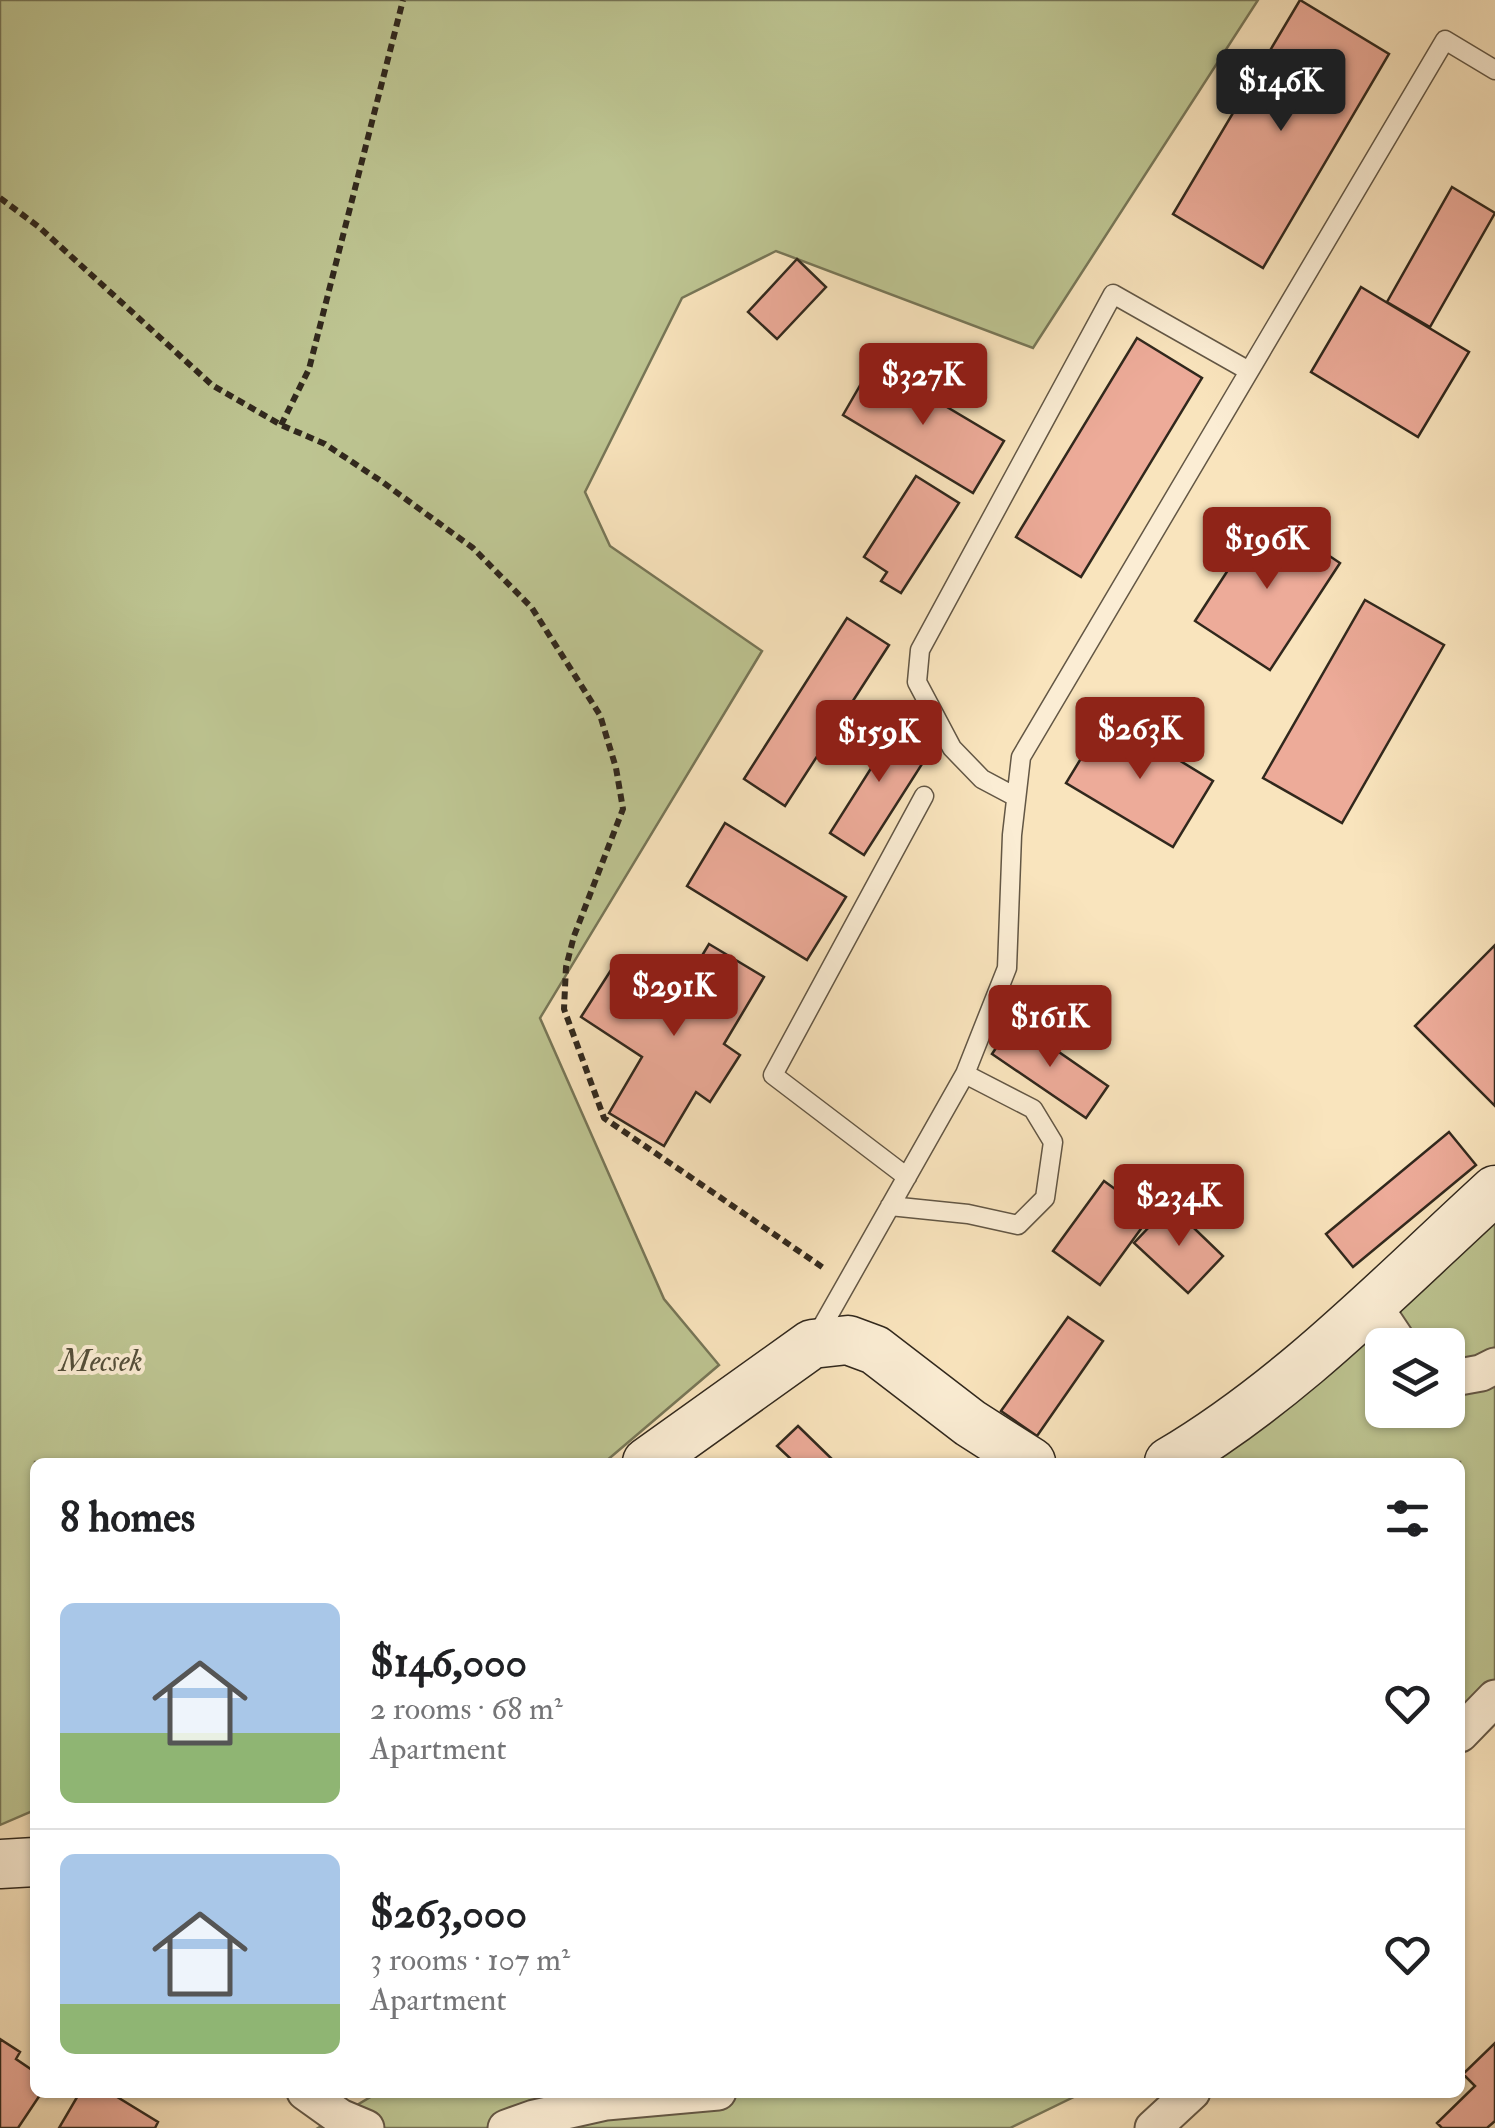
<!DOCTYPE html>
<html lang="en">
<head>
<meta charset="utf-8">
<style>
	body { margin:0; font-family:"IM FELL Double Pica",serif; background:#f2f2f2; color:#202124; height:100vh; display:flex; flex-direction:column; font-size:38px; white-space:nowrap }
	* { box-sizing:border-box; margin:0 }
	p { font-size:32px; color:#757577 }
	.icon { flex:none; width:55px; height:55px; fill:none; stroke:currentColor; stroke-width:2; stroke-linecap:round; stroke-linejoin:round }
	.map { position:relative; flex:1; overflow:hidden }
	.sheet { position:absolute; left:30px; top:1458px; width:1435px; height:640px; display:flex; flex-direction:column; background:#fff; border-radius:15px; box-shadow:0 2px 8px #0004 }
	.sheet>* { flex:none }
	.fabs { position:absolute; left:1365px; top:1328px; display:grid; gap:20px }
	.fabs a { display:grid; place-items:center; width:100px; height:100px; border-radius:15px; background:#fff; box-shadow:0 2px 8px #0004; font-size:50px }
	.price { position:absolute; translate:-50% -85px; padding:0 22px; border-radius:10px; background:#8f2418; color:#fff; font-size:32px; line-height:65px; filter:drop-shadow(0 2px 5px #0008) }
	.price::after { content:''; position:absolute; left:50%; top:60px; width:30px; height:22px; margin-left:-15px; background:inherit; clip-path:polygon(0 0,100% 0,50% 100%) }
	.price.on { background:#222; color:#fff }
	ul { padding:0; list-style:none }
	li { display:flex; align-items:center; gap:30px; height:250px; padding:0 30px }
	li+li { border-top:2px solid #e0e0e0 }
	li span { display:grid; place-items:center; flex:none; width:280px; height:200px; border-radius:15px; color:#555 }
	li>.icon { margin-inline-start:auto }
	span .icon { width:120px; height:120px; fill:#fffc; stroke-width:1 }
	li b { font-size:42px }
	h2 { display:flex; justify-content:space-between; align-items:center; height:120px; padding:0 30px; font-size:42px }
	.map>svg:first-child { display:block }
	.green { fill:#bdc491; stroke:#777657; stroke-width:2.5; fill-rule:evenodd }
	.building { fill:#edab99; stroke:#31281d; stroke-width:2.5 }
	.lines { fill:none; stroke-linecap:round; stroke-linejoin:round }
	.lane-casing { stroke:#635745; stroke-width:21 }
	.street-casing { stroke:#635745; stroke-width:39 }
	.secondary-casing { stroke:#31281d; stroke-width:51 }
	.path { stroke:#31281d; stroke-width:6; stroke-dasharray:8 5; stroke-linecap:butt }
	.lane { stroke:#fbedd4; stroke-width:18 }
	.street { stroke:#fbedd4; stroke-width:35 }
	.secondary { stroke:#fbedd4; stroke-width:48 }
	.labels { text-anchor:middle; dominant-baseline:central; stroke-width:8; stroke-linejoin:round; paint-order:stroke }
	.park-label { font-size:32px; font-style:italic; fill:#544f3a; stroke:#fbedd4 }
</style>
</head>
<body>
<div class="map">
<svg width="1495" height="2128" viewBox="0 0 1495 2128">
	<rect width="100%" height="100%" fill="#f9e4bd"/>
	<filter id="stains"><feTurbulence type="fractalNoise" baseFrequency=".002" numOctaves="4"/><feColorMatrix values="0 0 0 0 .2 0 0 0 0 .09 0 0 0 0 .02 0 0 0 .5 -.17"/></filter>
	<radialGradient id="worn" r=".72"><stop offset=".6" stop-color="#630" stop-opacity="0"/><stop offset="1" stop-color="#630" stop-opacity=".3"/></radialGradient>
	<path class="green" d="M 0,0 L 1258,0 L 1033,348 L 776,251 L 682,298 L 585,492 L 610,546 L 762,651 L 540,1018 L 664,1299 L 719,1365 L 605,1462 L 35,1462 L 35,1810 L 0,1825 Z
		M 1495,1215 L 1495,1688 L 1460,1721 L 1460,1462 L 1216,1462 ZM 1382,1345 L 1448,1345 L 1448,1410 L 1382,1410 Z
		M 379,2092 L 1082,2093 L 1010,2128 L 318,2128 Z"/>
	<path class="building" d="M 1300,0 L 1389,54 L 1263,268 L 1173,214 Z
		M 1452,187 L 1495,213 L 1430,327 L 1387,302 Z
		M 797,259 L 826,287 L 777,339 L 748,312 Z
		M 1361,287 L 1469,352 L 1418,437 L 1311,372 Z
		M 1137,338 L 1202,378 L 1081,577 L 1016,537 Z
		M 873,363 L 1004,441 L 973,493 L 843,415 Z
		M 916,476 L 959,503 L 901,593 L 881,581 L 887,572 L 864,557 Z
		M 1265,513 L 1340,563 L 1270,670 L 1195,621 Z
		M 1365,600 L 1444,645 L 1342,823 L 1263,778 Z
		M 847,618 L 889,645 L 785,806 L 744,779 Z
		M 1107,716 L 1213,781 L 1173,847 L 1066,783 Z
		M 876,719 L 929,753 L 864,855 L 830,833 L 875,762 L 856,750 Z
		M 725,823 L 846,897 L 807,960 L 687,886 Z
		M 709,944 L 764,977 L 724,1044 L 740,1055 L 710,1102 L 696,1092 L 664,1146 L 609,1113 L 642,1057 L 581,1017 L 611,970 L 670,1009 Z
		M 1495,945 L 1495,1106 L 1415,1026 Z
		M 1014,1021 L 1108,1086 L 1086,1118 L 992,1054 Z
		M 1449,1132 L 1476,1165 L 1353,1267 L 1326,1234 Z
		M 1104,1181 L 1151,1215 L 1100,1285 L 1053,1251 Z
		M 1170,1205 L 1223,1256 L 1188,1293 L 1134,1243 Z
		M 1068,1317 L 1103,1341 L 1037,1436 L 1001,1411 Z
		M 798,1426 L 835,1462 L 794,1462 L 777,1446 Z
		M 0,2039 L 20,2052 L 16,2059 L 35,2072 L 35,2092 L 42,2092 L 18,2128 L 0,2128 Z
		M 1495,2043 L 1495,2121 L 1487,2128 L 1442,2128 L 1437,2123 L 1475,2086 L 1463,2074 Z
		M 80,2092 L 109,2092 L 158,2122 L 155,2128 L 59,2128 Z"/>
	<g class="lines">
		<defs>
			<path id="lane" d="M 1016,797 L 982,779 L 952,748 L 917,682 L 920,650 L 1113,294 L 1249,371
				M 965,1074 L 1007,968 L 1012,835 L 1021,757 L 1445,40 L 1495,70
				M 907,1177 L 773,1075 L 924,796
				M 815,1339 L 965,1074 L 1033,1109 L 1053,1142 L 1045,1198 L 1018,1225 L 968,1214 L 890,1206"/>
			<path id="street" d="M 1372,1303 L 1400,1345
				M 1448,1379 L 1481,1373 L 1495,1366
				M 1460,1734 L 1495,1698
				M 305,2092 L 340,2117 L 366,2128
				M 506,2128 L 534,2118 L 606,2102 L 718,2092
				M 1153,2128 L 1192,2092"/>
			<path id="secondary" d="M 647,1462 L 812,1344 L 848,1340 L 875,1350 L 970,1423 L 1031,1462
				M 1169,1462 C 1291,1390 1391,1285 1495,1190
				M 0,1864 L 35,1862"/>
		</defs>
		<use href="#lane" class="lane-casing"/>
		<use href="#street" class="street-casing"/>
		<use href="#secondary" class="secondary-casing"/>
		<path class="path" d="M 0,198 L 39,227 L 212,385 L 281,425 L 325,444 L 381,481 L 473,548 L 532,608 L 600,715 L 616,768 L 623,809 L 574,936 L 566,967 L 564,1009 L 604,1118 L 825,1269
			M 281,425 L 309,369 L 403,0"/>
		<use href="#lane" class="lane"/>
		<use href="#street" class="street"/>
		<use href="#secondary" class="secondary"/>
	</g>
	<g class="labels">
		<g class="park-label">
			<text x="101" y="1361">Mecsek</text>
		</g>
	</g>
	<rect width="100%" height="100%" filter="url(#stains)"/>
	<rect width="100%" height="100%" fill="url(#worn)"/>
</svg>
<div class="fabs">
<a><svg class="icon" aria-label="layers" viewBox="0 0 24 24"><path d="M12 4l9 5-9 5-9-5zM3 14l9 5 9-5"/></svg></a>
</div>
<b class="price on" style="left:1281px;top:134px">$146K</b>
<b class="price" style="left:923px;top:428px">$327K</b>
<b class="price" style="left:1267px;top:592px">$196K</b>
<b class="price" style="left:1140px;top:782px">$263K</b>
<b class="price" style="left:879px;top:785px">$159K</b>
<b class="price" style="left:674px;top:1039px">$291K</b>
<b class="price" style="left:1050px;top:1070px">$161K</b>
<b class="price" style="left:1179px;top:1249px">$234K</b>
<section class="sheet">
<h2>8 homes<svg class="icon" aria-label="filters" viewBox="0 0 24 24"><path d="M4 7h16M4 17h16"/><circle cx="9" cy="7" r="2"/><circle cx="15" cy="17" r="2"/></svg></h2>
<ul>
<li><span style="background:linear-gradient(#a9c7e8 65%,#8fb573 0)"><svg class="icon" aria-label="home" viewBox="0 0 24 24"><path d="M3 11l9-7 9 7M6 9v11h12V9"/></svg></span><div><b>$146,000</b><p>2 rooms · 68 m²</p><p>Apartment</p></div><svg class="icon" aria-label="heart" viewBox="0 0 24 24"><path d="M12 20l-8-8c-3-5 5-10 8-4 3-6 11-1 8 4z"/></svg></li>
<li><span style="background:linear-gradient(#a9c7e8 75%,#8fb573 0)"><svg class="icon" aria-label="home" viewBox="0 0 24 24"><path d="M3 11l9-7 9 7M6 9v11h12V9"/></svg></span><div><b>$263,000</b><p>3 rooms · 107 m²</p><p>Apartment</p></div><svg class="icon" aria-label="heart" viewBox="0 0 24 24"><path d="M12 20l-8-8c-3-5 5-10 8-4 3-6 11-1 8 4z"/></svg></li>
</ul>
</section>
</div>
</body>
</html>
